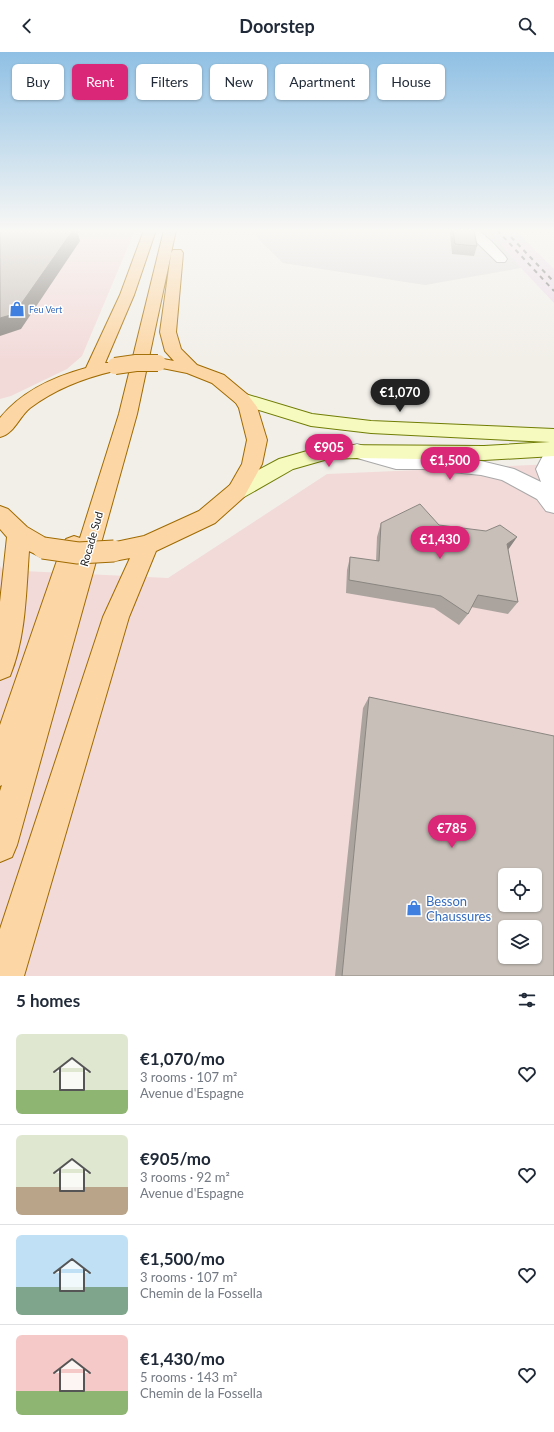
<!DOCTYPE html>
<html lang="en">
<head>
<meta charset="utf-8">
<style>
	body { margin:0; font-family:Lato,sans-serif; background:#f2f2f3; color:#1f2937; height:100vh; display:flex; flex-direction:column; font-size:15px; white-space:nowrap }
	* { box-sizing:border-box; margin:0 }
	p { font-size:13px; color:#747a83 }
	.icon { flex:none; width:22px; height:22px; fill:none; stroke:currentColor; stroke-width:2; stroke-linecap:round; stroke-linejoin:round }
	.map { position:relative; height:924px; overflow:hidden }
	.drawer { display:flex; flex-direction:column; background:#fff; flex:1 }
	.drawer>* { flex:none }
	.top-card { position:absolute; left:12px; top:12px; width:530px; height:36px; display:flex; gap:8px }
	.fabs { position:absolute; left:498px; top:816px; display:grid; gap:8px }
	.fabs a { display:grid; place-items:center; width:44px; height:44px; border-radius:6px; background:#fff; box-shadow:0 1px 3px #0004; font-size:20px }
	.price { position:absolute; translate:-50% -34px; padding:0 9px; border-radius:14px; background:#db2777; color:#fff; font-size:13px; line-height:26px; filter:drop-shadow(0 1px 2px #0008) }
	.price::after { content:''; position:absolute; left:50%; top:24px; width:12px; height:9px; margin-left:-6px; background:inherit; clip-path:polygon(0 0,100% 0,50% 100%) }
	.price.active { background:#222; color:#fff }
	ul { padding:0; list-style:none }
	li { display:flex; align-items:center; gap:12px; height:100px; padding:0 16px }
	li+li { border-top:1px solid #e0e1e3 }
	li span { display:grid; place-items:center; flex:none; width:112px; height:80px; border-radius:6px; color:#555 }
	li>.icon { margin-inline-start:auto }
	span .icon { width:48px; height:48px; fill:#fffc; stroke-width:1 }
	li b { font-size:17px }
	h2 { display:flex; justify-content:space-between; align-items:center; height:48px; padding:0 16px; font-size:17px }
	.chip { padding:0 14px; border-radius:6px; background:#fff; box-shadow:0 1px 3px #0004; font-size:14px; line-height:36px }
	.chip.active { background:#db2777; color:#fff }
	header { display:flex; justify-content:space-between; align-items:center; height:52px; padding:0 16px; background:#fff; font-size:18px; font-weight:700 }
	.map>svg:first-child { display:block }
	.residential { fill:#e0dfdf }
	.commercial { fill:#f2dad9; fill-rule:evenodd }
	.industrial { fill:#ebdbe8 }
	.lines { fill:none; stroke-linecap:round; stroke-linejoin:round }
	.stream { fill:#aad3df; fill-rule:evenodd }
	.minor-casing { stroke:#a9a9a9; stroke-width:2 }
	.secondary-casing { stroke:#707d05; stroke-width:2 }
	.primary-casing { stroke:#a06b00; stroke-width:2 }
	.minor { fill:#fff; fill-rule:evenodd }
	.secondary { fill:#f7fabf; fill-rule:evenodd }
	.primary { fill:#fcd6a4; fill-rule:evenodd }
	.rail { stroke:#707070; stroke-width:2; stroke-dasharray:4.5 4.5; stroke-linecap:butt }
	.primary-bridge-far1-casing { stroke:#a06b00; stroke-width:18; stroke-linecap:butt }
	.primary-bridge-casing { stroke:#a06b00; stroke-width:23; stroke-linecap:butt }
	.primary-bridge-far1 { stroke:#fcd6a4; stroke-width:16 }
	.primary-bridge { stroke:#fcd6a4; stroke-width:21 }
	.wall { fill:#aba49e }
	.shaded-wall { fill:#8b8681 }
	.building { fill:#c7bfb8; stroke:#8b8681; fill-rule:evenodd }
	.labels { text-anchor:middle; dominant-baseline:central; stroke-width:3; stroke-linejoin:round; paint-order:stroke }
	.far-shop-label { font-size:9px; fill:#366cbe; stroke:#fff; text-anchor:start }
	.street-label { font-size:11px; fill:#222; stroke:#fff }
	.near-shop-label { font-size:13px; fill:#366cbe; stroke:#fff; text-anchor:start }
</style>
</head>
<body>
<header><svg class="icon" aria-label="back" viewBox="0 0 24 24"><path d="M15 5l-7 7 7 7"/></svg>Doorstep<svg class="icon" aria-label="search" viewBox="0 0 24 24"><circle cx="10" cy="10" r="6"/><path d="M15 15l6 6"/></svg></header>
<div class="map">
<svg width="554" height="924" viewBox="0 0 554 924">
	<rect width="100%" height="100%" fill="#f2efe9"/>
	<path class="residential" d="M 249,178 L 489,178 L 521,216 L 425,233 L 283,211 Z"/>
	<path class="commercial" d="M 0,178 L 135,178 L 82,304 L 67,317 L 11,344 L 0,347 Z
		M 554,412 L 554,924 L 0,924 L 0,514 L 3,518 L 168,526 L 327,422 ZM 505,823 L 535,823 L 535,853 L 505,853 ZM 505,875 L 535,875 L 535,905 L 505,905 Z"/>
	<path class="industrial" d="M 489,178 L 515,178 L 554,217 L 554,251 L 521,216 Z"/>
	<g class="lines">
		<path class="stream" d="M 65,178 L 92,178 L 92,179 L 90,180 L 67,180 Z"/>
		<defs>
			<path id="minor" d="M 464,178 L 478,178 L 491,189 L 505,204 L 507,207 L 505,210 L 497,210 Z
				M 357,392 L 396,403 L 423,403 L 481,409 L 514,417 L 541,430 L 536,417 L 547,396 L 554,394 L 554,461 L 546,459 L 537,447 L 502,428 L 481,423 L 423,417 L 396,417 L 350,404 L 347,399 L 350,394 Z"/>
			<path id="secondary" d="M 242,341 L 312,362 L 371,369 L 554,377 L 554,404 L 484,408 L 357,406 L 328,407 L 293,417 L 244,445 L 237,447 L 230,445 L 226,439 L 230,433 L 279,407 L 328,393 L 484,394 L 550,390 L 371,381 L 311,374 L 236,351 L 233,347 L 236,343 Z"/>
			<path id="primary" d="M 144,178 L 156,178 L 134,243 L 105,311 L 114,311 L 116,315 L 114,319 C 84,326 55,337 30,356 C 19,365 14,382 0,385 L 0,366 C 22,339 53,325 86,316 L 120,243 Z
				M 164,178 L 176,178 L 171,201 L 173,198 L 181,198 L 183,201 L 176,280 L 181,297 L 197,313 L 224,323 L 248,343 L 257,355 L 267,388 L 262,412 L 244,445 L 215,471 L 156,499 L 129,565 L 24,924 L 0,924 L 0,877 L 103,565 L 130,506 L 114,509 L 106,506 L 102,499 L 106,492 L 144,484 L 199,459 L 230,433 L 242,412 L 247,388 L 239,356 L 236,351 L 212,331 L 187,321 L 152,314 L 150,311 L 152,308 L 158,306 L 174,309 L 165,299 L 160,280 L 171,202 L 137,362 L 17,793 L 12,805 L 0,810 L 0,739 L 2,733 L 0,734 L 0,673 L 62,494 L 66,487 L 74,484 L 80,486 L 119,362 Z
				M 0,454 L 8,457 L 27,475 L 51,489 L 55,496 L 51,503 L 43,506 L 29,499 C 26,540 26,585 10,624 L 0,628 L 0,550 L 7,485 L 0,477 Z"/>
		</defs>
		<use href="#minor" class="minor-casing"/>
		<use href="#secondary" class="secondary-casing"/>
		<use href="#primary" class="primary-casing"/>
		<use href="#minor" class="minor"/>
		<use href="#secondary" class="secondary"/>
		<use href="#primary" class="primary"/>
		<path class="rail" d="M 497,178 L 554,239
			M 511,185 L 554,230"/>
		<defs>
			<path id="primary-bridge-far1" d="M 115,314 L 136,311 L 158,311"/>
			<path id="primary-bridge" d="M 43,496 L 78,501 L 114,499"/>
		</defs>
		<use href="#primary-bridge-far1" class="primary-bridge-far1-casing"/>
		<use href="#primary-bridge" class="primary-bridge-casing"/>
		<use href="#primary-bridge-far1" class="primary-bridge-far1"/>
		<use href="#primary-bridge" class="primary-bridge"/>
	</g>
	<path class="wall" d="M 451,178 L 474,178 L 477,194 L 474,204 L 452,202 L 450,181 Z
		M 381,471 L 517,485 L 508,497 L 518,550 L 508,562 L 471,555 L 468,562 L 459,573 L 434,556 L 346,541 L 347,518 L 350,505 L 376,509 L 377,485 Z
		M 369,645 L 554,924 L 335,924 L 363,656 Z"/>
	<path class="shaded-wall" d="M 73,178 L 77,178 L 80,189 L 21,277 L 0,284 L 0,266 Z
		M 517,485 L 508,498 L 507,492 Z"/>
	<path class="building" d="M 0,178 L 73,178 L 14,262 L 0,266 Z
		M 453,178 L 474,178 L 477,194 L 455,192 Z
		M 420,452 L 439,473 L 486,479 L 500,473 L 517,485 L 507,492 L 518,550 L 478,543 L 468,562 L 441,544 L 349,528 L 350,505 L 379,509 L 381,471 Z
		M 369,645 L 554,684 L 554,924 L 342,924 ZM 505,823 L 535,823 L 535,853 L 505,853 ZM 505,875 L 535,875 L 535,905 L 505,905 Z"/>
	<linearGradient id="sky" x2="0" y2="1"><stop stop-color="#8fc0e4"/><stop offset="0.58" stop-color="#f9f8f5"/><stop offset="1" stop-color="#f9f8f5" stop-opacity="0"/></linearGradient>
	<rect width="554" height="308" fill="url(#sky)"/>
	<defs>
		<symbol id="shop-bare" viewBox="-9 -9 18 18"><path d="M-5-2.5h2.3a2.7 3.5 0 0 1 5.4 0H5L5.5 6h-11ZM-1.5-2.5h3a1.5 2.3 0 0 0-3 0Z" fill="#3f7fe0" stroke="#fff" stroke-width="2.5" paint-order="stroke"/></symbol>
	</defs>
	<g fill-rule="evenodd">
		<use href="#shop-bare" x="6" y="246" width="22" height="22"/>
		<use href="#shop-bare" x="403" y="845" width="22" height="22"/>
	</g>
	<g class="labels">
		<g class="far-shop-label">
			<text x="29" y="257">Feu Vert</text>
		</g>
		<g class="street-label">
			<text transform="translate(91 487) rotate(-74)">Rocade Sud</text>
		</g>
		<g class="near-shop-label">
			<text x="426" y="849">Besson<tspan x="426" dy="15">Chaussures</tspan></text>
		</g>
	</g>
</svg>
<div class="fabs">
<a><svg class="icon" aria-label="locate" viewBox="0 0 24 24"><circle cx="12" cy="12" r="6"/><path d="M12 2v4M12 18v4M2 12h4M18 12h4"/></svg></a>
<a><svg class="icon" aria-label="layers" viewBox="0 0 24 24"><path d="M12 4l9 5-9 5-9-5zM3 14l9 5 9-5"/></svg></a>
</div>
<b class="price active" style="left:400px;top:361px">€1,070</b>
<b class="price" style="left:329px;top:416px">€905</b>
<b class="price" style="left:450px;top:429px">€1,500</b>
<b class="price" style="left:440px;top:508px">€1,430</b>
<b class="price" style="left:452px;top:797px">€785</b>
<div class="top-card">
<a class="chip">Buy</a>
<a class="chip active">Rent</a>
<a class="chip">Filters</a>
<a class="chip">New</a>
<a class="chip">Apartment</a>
<a class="chip">House</a>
</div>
</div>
<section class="drawer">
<h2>5 homes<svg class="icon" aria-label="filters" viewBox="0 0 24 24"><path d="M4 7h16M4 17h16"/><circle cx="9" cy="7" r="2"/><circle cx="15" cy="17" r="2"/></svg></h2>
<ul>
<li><span style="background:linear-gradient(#dfe7d0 70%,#8fb573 0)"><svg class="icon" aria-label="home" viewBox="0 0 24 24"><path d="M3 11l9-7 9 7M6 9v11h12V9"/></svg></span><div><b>€1,070/mo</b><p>3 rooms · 107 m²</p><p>Avenue d'Espagne</p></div><svg class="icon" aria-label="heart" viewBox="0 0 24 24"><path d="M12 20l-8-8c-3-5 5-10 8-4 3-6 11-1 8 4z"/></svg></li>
<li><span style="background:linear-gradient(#dfe7d0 65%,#b9a48a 0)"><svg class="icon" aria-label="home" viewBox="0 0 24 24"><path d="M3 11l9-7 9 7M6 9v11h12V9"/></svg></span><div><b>€905/mo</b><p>3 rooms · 92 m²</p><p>Avenue d'Espagne</p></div><svg class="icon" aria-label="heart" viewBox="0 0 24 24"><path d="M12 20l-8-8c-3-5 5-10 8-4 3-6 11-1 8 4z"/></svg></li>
<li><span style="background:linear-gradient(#bfe0f5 65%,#7fa58c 0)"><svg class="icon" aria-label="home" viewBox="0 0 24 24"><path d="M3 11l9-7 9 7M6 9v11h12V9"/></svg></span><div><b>€1,500/mo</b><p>3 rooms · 107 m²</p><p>Chemin de la Fossella</p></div><svg class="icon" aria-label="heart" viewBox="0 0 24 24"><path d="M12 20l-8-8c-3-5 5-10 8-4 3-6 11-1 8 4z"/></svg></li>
<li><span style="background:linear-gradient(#f6c9c9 70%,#8fb573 0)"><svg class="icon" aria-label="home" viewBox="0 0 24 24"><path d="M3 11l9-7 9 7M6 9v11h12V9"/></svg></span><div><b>€1,430/mo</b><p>5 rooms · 143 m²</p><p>Chemin de la Fossella</p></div><svg class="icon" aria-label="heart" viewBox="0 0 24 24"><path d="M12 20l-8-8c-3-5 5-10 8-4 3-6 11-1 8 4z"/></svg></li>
</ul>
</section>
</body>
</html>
